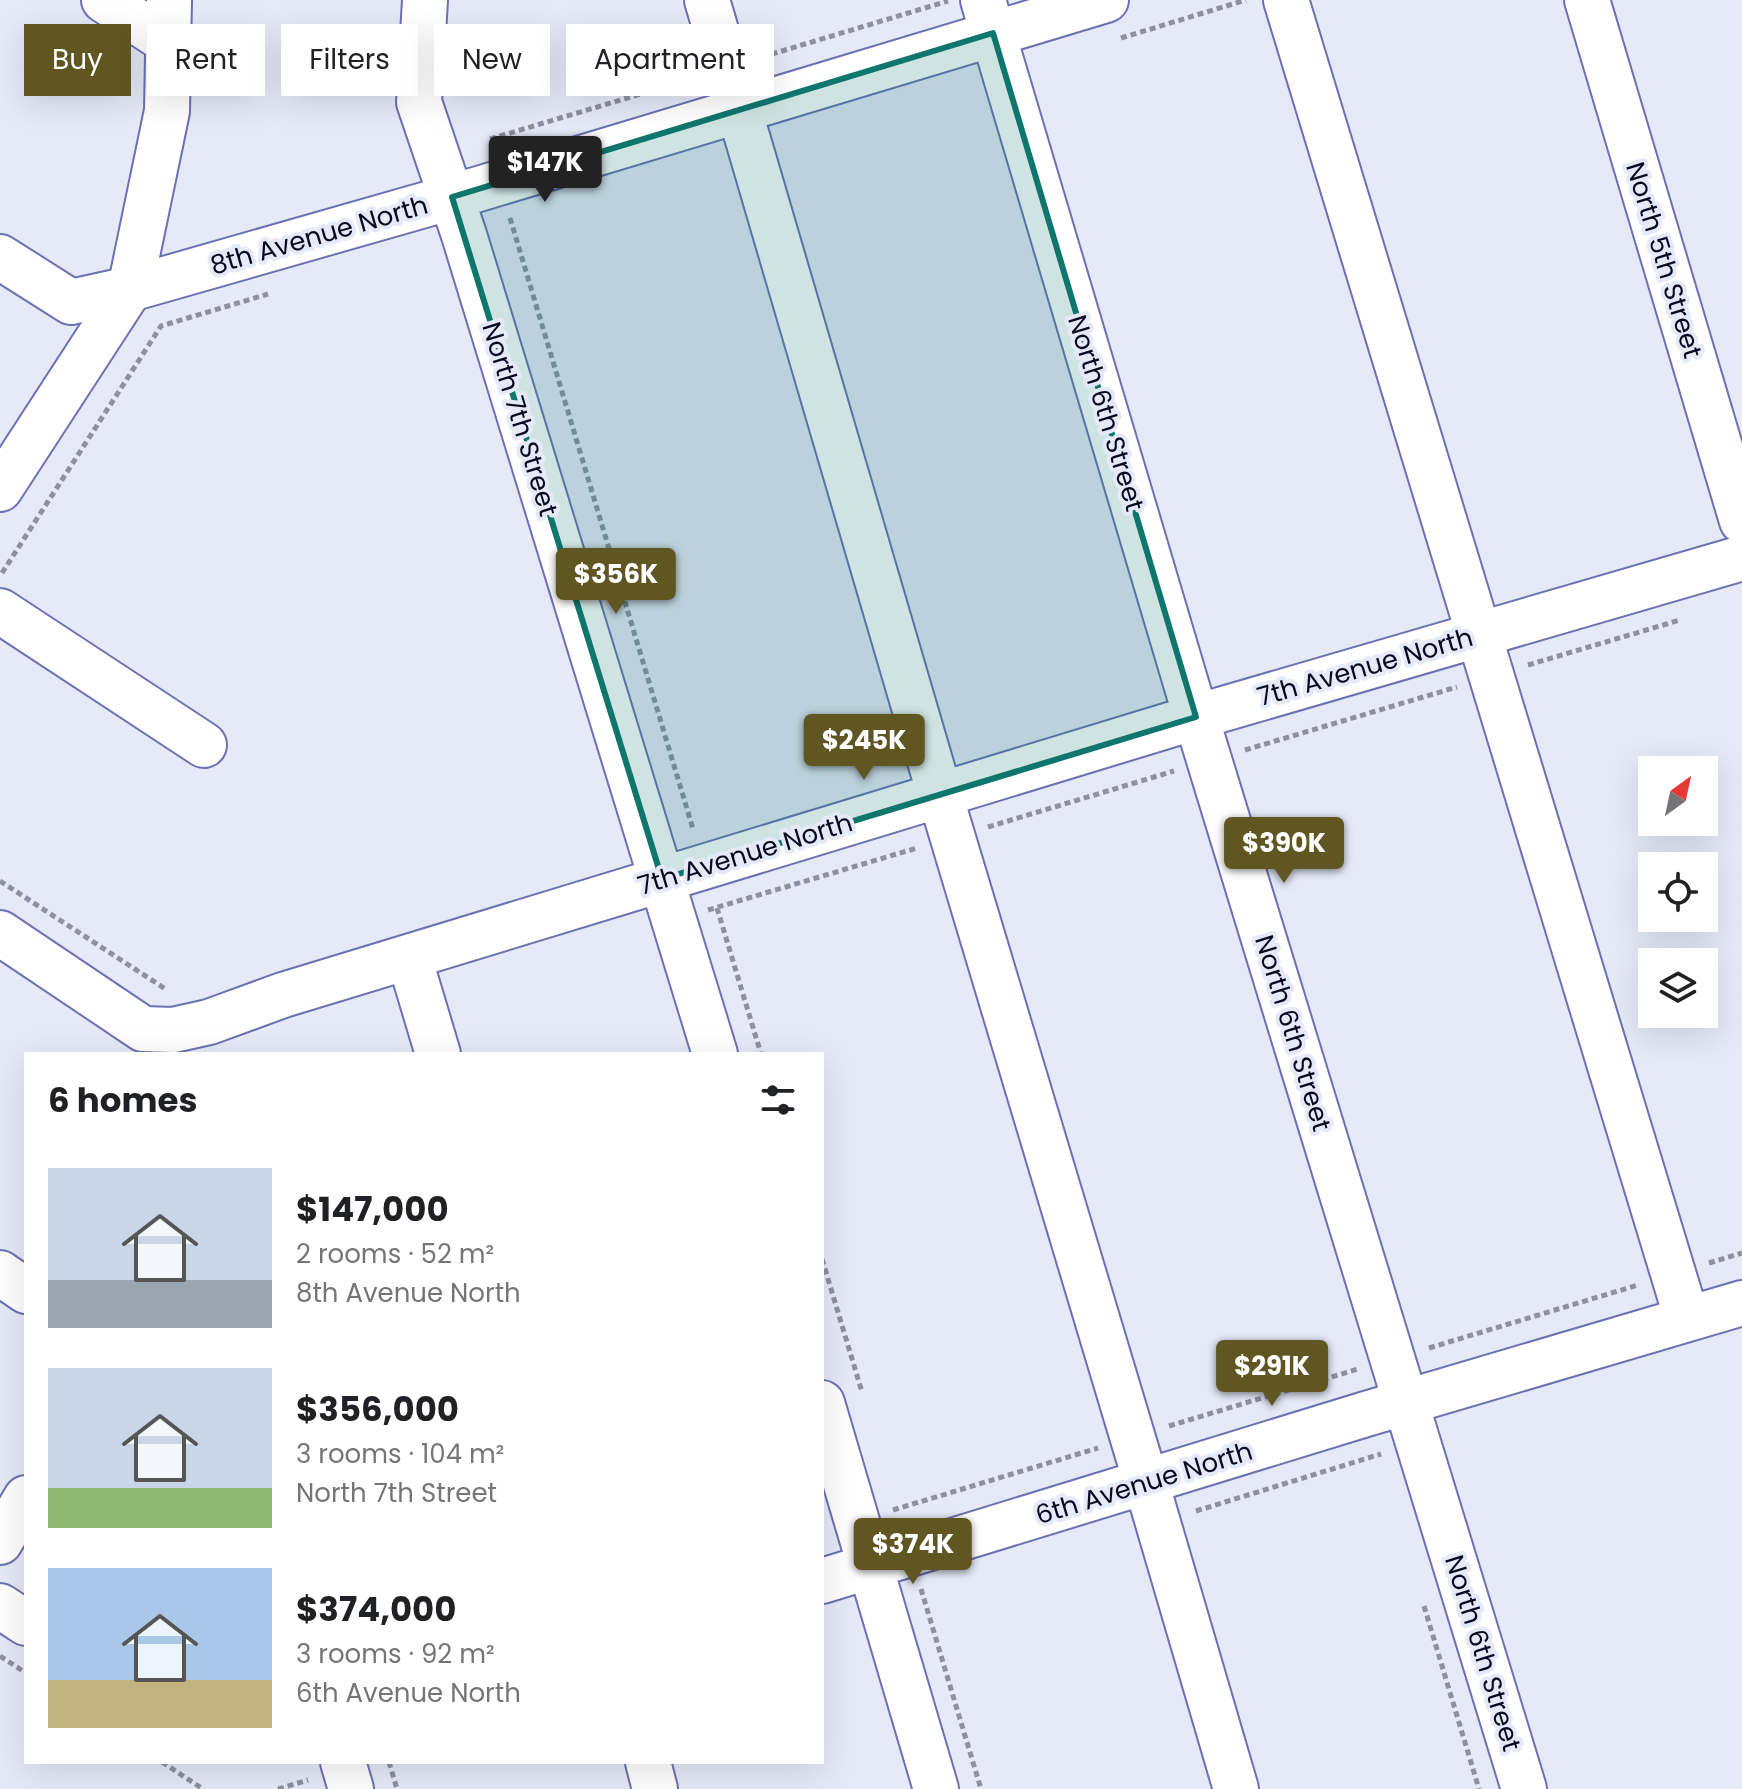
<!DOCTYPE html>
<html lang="en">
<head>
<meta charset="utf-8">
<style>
	body { margin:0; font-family:Poppins,sans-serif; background:#f6f6f6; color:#202124; height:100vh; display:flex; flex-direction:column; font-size:30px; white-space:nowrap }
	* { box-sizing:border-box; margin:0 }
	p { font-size:26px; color:#757577 }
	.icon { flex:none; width:44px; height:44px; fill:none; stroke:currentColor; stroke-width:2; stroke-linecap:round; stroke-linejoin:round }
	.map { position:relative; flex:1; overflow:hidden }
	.drawer { position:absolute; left:24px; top:1052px; width:800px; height:712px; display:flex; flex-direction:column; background:#fff; border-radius:0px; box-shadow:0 8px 32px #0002 }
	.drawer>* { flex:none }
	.guide { position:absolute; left:24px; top:24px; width:800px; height:72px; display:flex; gap:16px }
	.needle { width:52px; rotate:33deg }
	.controls { position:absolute; left:1638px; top:756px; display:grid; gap:16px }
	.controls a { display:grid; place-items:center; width:80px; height:80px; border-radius:0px; background:#fff; box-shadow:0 8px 32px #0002; font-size:40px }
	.price { position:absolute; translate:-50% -68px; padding:0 18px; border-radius:8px; background:#5f5622; color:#fff; font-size:26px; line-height:52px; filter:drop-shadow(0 2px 4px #0008) }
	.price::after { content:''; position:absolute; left:50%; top:48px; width:24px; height:18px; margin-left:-12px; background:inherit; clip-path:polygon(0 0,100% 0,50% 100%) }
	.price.current { background:#222; color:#fff }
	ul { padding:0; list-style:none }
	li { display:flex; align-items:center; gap:24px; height:200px; padding:0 24px }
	li span { display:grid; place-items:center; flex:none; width:224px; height:160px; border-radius:0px; color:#555 }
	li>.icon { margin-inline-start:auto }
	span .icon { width:96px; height:96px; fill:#fffc; stroke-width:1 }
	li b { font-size:34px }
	h2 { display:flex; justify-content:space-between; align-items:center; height:96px; padding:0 24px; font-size:34px }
	.pill { padding:0 28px; border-radius:0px; background:#fff; box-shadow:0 8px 32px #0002; font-size:28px; line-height:72px }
	.pill.current { background:#5f5622; color:#fff }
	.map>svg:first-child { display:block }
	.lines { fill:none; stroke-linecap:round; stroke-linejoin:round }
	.minor-casing { stroke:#6c71b4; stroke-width:48 }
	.major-casing { stroke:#6c71b4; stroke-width:48 }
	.path { stroke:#8d8fa2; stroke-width:5; stroke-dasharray:6 4; stroke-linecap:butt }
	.minor { stroke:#fff; stroke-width:44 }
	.major { stroke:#fff; stroke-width:44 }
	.marked { fill:#0f766e; fill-opacity:0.2; stroke:#0f766e; stroke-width:6; stroke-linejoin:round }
	.labels { text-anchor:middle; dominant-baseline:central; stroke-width:8; stroke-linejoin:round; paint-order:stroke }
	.street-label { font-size:26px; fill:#080821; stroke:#e6e9f8 }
</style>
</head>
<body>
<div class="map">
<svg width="1742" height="1789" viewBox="0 0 1742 1789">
	<rect width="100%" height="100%" fill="#e6e9f8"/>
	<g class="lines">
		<defs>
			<path id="minor" d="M 104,0 L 168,42
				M 425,0 L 419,102 L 464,235 L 715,1054
				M 707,0 L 940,795 L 1146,1482 L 1236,1789
				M 983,0 L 1196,717 L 1524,1789
				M 1286,0 L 1687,1319
				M 0,257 L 71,302 L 130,289 L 452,197 L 1106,0
				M 0,611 L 204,745
				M 0,933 L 143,1029 L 173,1030 L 209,1022 L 283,995 L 1196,717 L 1742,558
				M 409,957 L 438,1054
				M 0,1273 L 26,1291
				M 822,1403 L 936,1789
				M 0,1542 L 26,1498
				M 822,1581 L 1366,1414 L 1742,1303
				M 0,1606 L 26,1623
				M 343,1762 L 351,1789
				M 648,1762 L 655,1789"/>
			<path id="major" d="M 1587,0 L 1742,521
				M 0,489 L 130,289 L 167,111 L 169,0"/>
		</defs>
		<use href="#minor" class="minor-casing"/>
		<use href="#major" class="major-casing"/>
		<path class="path" d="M 1121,38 L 1246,0
			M 762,57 L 948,1
			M 490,139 L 691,79
			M 510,218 L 693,829
			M 2,573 L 161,326 L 268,294
			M 1528,665 L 1680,620
			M 1245,750 L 1457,687
			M 988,827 L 1174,771
			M 0,881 L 167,990
			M 717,908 L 761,1054
			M 708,910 L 917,848
			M 822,1259 L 862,1392
			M 1709,1263 L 1742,1253
			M 1429,1348 L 1638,1285
			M 1169,1426 L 1358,1369
			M 893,1510 L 1098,1448
			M 1196,1511 L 1381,1454
			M 921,1589 L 981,1789
			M 1424,1606 L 1479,1789
			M 0,1656 L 26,1673
			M 162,1762 L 203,1789
			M 389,1762 L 397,1789
			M 278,1789 L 308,1780"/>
		<use href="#minor" class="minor"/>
		<use href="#major" class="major"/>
	</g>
	<path class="marked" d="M 993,33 L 1196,717 L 662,879 L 452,197 Z"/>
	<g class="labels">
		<g class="street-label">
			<text transform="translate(319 235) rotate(-16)">8th Avenue North</text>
			<text transform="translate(1664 260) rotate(73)">North 5th Street</text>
			<text transform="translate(1106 413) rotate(73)">North 6th Street</text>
			<text transform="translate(520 419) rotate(73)">North 7th Street</text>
			<text transform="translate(1365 667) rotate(-16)">7th Avenue North</text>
			<text transform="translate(745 854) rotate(-17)">7th Avenue North</text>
			<text transform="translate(1293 1033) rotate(73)">North 6th Street</text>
			<text transform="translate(1144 1483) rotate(-17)">6th Avenue North</text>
			<text transform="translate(1483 1653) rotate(73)">North 6th Street</text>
		</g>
	</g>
</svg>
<div class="controls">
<a><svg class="needle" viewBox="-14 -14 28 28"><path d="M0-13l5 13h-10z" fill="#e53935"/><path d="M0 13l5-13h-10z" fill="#757577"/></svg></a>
<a><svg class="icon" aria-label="locate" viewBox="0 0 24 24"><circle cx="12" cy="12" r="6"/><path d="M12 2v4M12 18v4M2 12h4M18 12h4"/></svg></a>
<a><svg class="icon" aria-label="layers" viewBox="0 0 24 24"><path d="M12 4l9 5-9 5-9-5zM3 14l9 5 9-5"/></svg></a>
</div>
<b class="price current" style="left:545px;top:204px">$147K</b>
<b class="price" style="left:616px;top:616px">$356K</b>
<b class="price" style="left:864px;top:782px">$245K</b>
<b class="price" style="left:1284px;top:885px">$390K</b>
<b class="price" style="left:1272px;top:1408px">$291K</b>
<b class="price" style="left:913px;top:1586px">$374K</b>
<div class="guide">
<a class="pill current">Buy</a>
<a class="pill">Rent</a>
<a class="pill">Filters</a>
<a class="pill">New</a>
<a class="pill">Apartment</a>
</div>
<section class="drawer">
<h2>6 homes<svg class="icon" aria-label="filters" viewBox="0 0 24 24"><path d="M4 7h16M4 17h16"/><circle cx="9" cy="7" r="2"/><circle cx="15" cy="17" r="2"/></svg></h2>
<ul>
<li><span style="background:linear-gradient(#c9d6e8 70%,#9aa5b1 0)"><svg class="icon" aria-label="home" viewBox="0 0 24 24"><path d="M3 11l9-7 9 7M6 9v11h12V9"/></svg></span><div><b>$147,000</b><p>2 rooms · 52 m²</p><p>8th Avenue North</p></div></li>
<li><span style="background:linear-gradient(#c9d6e8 75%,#8fb573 0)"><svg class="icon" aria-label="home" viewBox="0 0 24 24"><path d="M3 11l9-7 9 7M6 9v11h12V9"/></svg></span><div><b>$356,000</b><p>3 rooms · 104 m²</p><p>North 7th Street</p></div></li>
<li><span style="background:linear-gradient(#a9c7e8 70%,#c2b280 0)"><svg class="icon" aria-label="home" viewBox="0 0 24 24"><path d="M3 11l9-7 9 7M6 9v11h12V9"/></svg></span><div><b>$374,000</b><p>3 rooms · 92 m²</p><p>6th Avenue North</p></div></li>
</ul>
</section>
</div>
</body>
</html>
